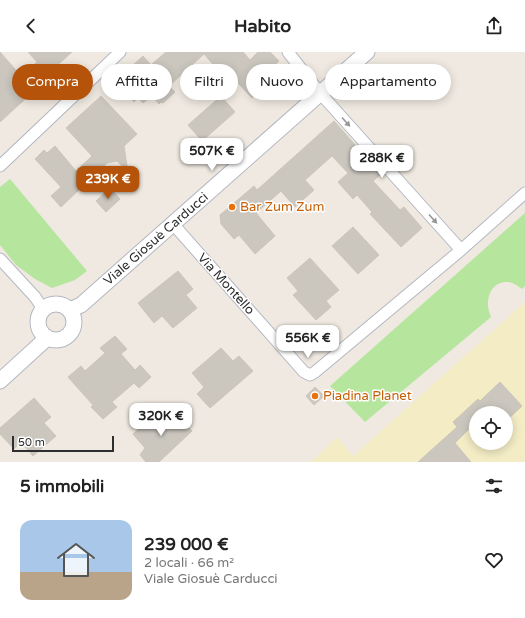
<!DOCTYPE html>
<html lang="it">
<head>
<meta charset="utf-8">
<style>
	body { margin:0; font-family:"Varela Round",sans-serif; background:#f6f6f6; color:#222; height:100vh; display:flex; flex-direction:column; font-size:15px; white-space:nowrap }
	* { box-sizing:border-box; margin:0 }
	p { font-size:13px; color:#767676 }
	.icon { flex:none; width:22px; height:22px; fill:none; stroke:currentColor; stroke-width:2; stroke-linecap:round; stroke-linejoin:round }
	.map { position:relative; height:410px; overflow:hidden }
	.details { display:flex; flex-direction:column; background:#fff; flex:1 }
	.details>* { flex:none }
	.banner { position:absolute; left:12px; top:12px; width:501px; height:36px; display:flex; gap:8px }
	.fabs { position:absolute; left:469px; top:354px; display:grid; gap:8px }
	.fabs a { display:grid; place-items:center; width:44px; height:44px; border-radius:50%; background:#fff; box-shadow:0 2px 10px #0003; font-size:20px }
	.scale { position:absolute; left:12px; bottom:10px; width:102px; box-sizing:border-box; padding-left:4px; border:2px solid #2e2e2e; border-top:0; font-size:11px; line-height:14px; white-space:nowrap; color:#2e2e2e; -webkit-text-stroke:3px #fff; paint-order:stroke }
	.price { position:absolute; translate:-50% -34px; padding:0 9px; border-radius:8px; background:#fff; color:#222; font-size:13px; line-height:26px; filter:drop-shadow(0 1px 2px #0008) }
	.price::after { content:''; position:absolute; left:50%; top:24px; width:12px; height:9px; margin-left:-6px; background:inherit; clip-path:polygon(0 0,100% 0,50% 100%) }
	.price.selected { background:#b45309; color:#fff }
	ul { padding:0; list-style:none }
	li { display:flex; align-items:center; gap:12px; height:100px; padding:0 20px }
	li span { display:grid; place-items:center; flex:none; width:112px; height:80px; border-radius:12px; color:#555 }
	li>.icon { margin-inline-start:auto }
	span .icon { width:48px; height:48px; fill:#fffc; stroke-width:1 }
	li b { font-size:17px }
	h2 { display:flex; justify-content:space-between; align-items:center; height:48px; padding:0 20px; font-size:17px }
	.tag { padding:0 14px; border-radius:18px; background:#fff; box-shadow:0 2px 10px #0003; font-size:14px; line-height:36px }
	.tag.selected { background:#b45309; color:#fff }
	header { display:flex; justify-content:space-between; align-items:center; height:52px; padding:0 20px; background:#fff; font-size:18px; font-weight:700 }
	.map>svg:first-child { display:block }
	.green { fill:#b6e59e }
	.sand { fill:#f3ecc5; fill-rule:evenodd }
	.building { fill:#cbc7bf; stroke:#cbc5ba }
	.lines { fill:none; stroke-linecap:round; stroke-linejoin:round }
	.street-casing { stroke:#b4b7c1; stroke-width:13 }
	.secondary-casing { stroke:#b4b7c1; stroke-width:17 }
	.street { stroke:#fff; stroke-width:11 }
	.secondary { stroke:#fff; stroke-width:15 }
	.oneway { fill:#969696 }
	.food-dot { fill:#e8710a; stroke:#fff; stroke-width:1.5 }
	.labels { text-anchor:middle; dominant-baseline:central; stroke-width:3; stroke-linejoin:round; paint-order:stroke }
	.food-label { font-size:13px; fill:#c56008; stroke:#fff; text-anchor:start }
	.street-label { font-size:13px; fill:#2e2e2e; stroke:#fff }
</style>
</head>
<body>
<header><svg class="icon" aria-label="back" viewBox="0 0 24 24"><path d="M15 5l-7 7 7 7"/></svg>Habito<svg class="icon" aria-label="share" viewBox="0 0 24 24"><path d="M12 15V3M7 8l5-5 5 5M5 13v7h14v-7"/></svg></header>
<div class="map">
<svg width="525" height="410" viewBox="0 0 525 410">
	<rect width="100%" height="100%" fill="#efe9e1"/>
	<path class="green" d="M 10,127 L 87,219 L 75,228 L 52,236 L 35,227 L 16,213 L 0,193 L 0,135 Z
		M 525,161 L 525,234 L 522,237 C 518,234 513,230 508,230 C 489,229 484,251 491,265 L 365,370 L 330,334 Z"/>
	<path class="sand" d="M 525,250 L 525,410 L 311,410 L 337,385 L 353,404 ZM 476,361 L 506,361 L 506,391 L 476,391 Z"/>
	<path class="building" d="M 0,0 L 21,24 L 37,10 L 28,0 L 72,0 L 32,36 L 34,39 L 0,70 Z
		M 166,0 L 243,0 L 250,8 L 258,0 L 270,0 L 279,9 L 271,16 L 274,19 L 266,26 L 269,30 L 252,46 L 222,14 L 218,18 L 204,2 L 169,34 L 175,40 L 163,51 L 161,50 L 159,52 L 152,44 L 143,51 L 138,46 L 134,50 L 119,33 L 134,20 L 130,16 L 143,4 L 151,13 Z
		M 101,44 L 137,82 L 124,94 L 128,120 L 117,109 L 107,111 L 61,155 L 51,144 L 61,135 L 35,107 L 44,98 L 47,101 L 55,94 L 76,119 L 92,104 L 66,76 Z
		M 221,44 L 235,60 L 202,89 L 188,73 Z
		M 334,69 L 381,122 L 373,129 L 400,158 L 404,155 L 422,176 L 401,195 L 370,162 L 372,160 L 357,143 L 353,147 L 338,130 L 348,121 L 332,104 L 305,128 L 314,138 L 295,155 L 281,139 L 256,161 L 275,184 L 255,202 L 239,183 L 234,187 L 221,172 L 220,163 L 254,134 L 257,138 Z
		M 110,136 L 120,147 L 106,160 L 96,149 Z
		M 353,175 L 379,203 L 358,222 L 332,194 Z
		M 310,206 L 339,238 L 326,249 L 331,255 L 316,268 L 293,243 L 298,239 L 287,226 Z
		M 178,219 L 193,237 L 186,243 L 197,256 L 173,276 L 162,264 L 154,271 L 138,251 Z
		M 115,284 L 127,297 L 121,302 L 135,318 L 140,313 L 151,325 L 139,336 L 134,331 L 112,350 L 117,355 L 103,367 L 91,355 L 93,353 L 68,325 L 81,314 L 85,319 L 105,301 L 100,296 Z
		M 221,296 L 233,309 L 239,304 L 253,319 L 210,356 L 197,342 L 204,335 L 192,321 Z
		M 500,330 L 522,354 L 506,369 L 506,361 L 476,361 L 476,382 L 470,376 L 455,391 L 471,410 L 418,410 L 457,375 L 453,370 L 478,347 L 480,349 Z
		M 315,335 L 324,344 L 314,353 L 306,344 Z
		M 34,346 L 51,365 L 44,371 L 56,384 L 33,404 L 21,390 L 14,397 L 0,382 L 0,376 Z
		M 160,358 L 172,370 L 178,365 L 192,379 L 159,410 L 146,410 L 140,403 L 145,396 L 133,382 Z"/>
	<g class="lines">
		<defs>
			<path id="street" d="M 288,0 L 320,41 L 461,198
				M 0,114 L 120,0
				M 173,172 L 304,320 L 310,323 L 315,320 L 461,198 L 525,141
				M 0,207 L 35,245 L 43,257"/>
			<path id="secondary" d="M38 270a18 18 0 1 1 36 0a18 18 0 1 1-36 0Z
				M 70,258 L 81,253 L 367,0
				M 0,329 L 47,286"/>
		</defs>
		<use href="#street" class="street-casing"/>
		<use href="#secondary" class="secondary-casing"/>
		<use href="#street" class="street"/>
		<use href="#secondary" class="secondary"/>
	</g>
	<defs><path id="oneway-solid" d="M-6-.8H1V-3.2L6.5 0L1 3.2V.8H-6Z"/></defs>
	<g class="oneway">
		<use href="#oneway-solid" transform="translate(346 70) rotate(48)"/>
		<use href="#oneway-solid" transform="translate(433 167) rotate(48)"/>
	</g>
	<g class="food-dot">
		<circle cx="232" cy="155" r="4"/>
		<circle cx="315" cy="344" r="4"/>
	</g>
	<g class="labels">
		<g class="food-label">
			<text x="240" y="155">Bar Zum Zum</text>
			<text x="323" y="344">Piadina Planet</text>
		</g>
		<g class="street-label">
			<text transform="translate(156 187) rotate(-41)">Viale Giosuè Carducci</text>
			<text transform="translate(226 232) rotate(48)">Via Montello</text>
		</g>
	</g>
</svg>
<div class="fabs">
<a><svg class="icon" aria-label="locate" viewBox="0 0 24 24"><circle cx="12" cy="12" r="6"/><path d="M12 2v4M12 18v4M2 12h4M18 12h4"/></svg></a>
</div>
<div class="scale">50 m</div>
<b class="price" style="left:212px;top:120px">507K €</b>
<b class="price" style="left:382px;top:127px">288K €</b>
<b class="price selected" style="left:108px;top:148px">239K €</b>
<b class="price" style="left:308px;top:307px">556K €</b>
<b class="price" style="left:161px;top:385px">320K €</b>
<div class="banner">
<a class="tag selected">Compra</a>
<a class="tag">Affitta</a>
<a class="tag">Filtri</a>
<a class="tag">Nuovo</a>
<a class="tag">Appartamento</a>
</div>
</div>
<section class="details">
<h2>5 immobili<svg class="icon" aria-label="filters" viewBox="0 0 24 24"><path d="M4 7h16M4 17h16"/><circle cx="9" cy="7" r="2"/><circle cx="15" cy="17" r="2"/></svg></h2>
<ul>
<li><span style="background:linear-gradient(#a9c7e8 65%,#b9a48a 0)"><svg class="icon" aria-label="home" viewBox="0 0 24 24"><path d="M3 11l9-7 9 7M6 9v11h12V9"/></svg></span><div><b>239 000 €</b><p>2 locali · 66 m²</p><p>Viale Giosuè Carducci</p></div><svg class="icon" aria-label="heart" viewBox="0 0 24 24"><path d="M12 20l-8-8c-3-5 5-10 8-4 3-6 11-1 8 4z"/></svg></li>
</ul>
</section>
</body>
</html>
